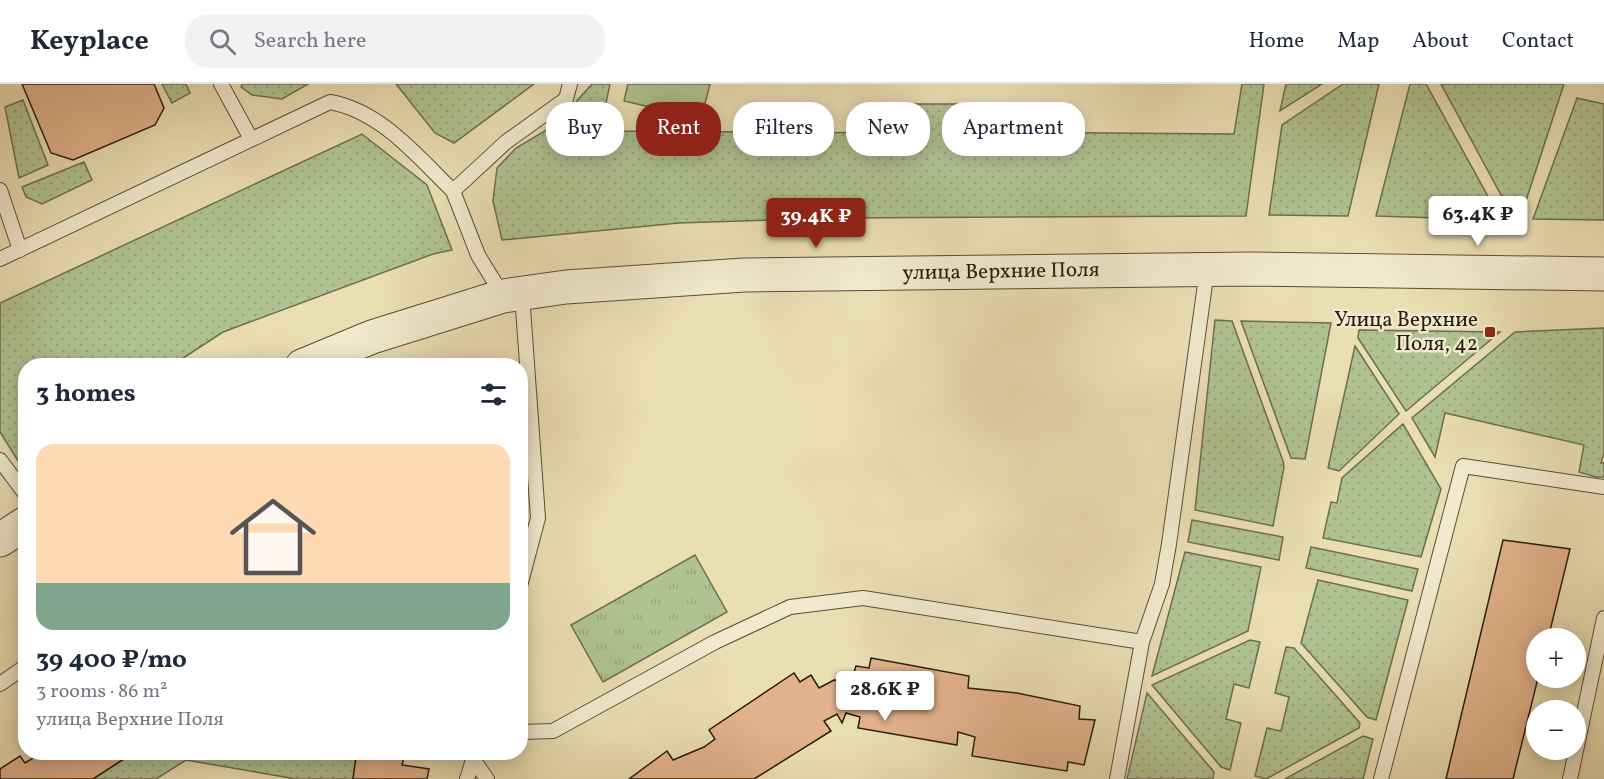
<!DOCTYPE html>
<html lang="en">
<head>
<meta charset="utf-8">
<style>
	body { margin:0; font-family:Vollkorn,serif; background:#f2f2f3; color:#1f2937; height:100vh; display:flex; flex-direction:column; font-size:22px; white-space:nowrap }
	* { box-sizing:border-box; margin:0 }
	p { font-size:20px; color:#747a83 }
	.icon { flex:none; width:33px; height:33px; fill:none; stroke:currentColor; stroke-width:2; stroke-linecap:round; stroke-linejoin:round }
	.map { position:relative; flex:1; overflow:hidden }
	.panel { position:absolute; left:18px; top:274px; width:510px; height:402px; display:flex; flex-direction:column; background:#fff; border-radius:24px; box-shadow:0 3px 15px #0003 }
	.panel>* { flex:none }
	.top-card { position:absolute; left:546px; top:18px; width:570px; height:54px; display:flex; gap:12px }
	.tools { position:absolute; left:1526px; top:544px; display:grid; gap:12px }
	.tools a { display:grid; place-items:center; width:60px; height:60px; border-radius:50%; background:#fff; box-shadow:0 3px 15px #0003; font-size:30px }
	.price { position:absolute; translate:-50% -51px; padding:0 14px; border-radius:6px; background:#fff; color:#222; font-size:20px; line-height:39px; filter:drop-shadow(0 2px 3px #0008) }
	.price::after { content:''; position:absolute; left:50%; top:36px; width:18px; height:14px; margin-left:-9px; background:inherit; clip-path:polygon(0 0,100% 0,50% 100%) }
	.price.selected { background:#8f2418; color:#fff }
	ul { padding:0; list-style:none }
	li { display:grid; align-content:center; gap:12px; height:318px; padding:0 18px }
	li span { display:grid; place-items:center; height:186px; border-radius:18px; color:#555 }
	li>.icon { margin-inline-start:auto }
	span .icon { width:108px; height:108px; fill:#fffc; stroke-width:1 }
	li b { font-size:26px }
	h2 { display:flex; justify-content:space-between; align-items:center; height:72px; padding:0 18px; font-size:26px }
	.chip { padding:0 21px; border-radius:24px; background:#fff; box-shadow:0 3px 15px #0003; font-size:21px; line-height:54px }
	.chip.selected { background:#8f2418; color:#fff }
	header { display:flex; align-items:center; gap:36px; box-sizing:border-box; height:84px; padding:0 30px; background:#fff; border-bottom:2px solid #e0e1e3 }
	header strong { font-size:28px }
	nav { display:flex; gap:33px; margin-inline-start:auto; font-size:21px }
	.search { width:420px; height:54px; background:#f2f2f3; display:flex; align-items:center; gap:15px; box-sizing:border-box; padding:0 21px; border-radius:24px; color:#747a83; font-size:22px }
	.map>svg:first-child { display:block }
	.grass { fill:url(#grass-dots); stroke:#6c6e51; stroke-width:1.5 }
	.park { fill:url(#park-tufts); stroke:#6c6e51; stroke-width:1.5 }
	.pitch { fill:#b0c292; stroke:#6c6e51; stroke-width:1.5 }
	.building { fill:#e2b28c; stroke:#271b10; stroke-width:1.5 }
	.lines { fill:none; stroke-linecap:round; stroke-linejoin:round }
	.service-casing { stroke:#584c39; stroke-width:16 }
	.tertiary-casing { stroke:#584c39; stroke-width:35 }
	.service { stroke:#f1eace; stroke-width:14 }
	.tertiary { stroke:#f1eace; stroke-width:33 }
	.poi-dot { fill:#8f2418; stroke:#f1eace; stroke-width:2 }
	.labels { text-anchor:middle; dominant-baseline:central; stroke-width:5; stroke-linejoin:round; paint-order:stroke }
	.street-label { font-size:21px; fill:#271b10; stroke:#f1eace }
	.poi-label { font-size:21px; fill:#271b10; stroke:#f1eace; text-anchor:end }
</style>
</head>
<body>
<header>
<strong>Keyplace</strong>
<div class="search"><svg class="icon" aria-label="search" viewBox="0 0 24 24"><circle cx="10" cy="10" r="6"/><path d="M15 15l6 6"/></svg>Search here</div>
<nav><a>Home</a><a>Map</a><a>About</a><a>Contact</a></nav>
</header>
<div class="map">
<svg width="1604" height="695" viewBox="0 0 1604 695">
	<defs>
		<pattern id="grass-dots" width="8" height="8" patternUnits="userSpaceOnUse" patternTransform="scale(1.5)"><rect width="8" height="8" fill="#b0c292"/><path d="M2 2h.1M6 6h.1" fill="none" stroke="#97a67d" stroke-width="1.8" stroke-linecap="round"/></pattern>
		<pattern id="park-tufts" width="24" height="20" patternUnits="userSpaceOnUse" patternTransform="scale(1.5)"><rect width="24" height="20" fill="#b0c292"/><path d="M3 7l-1-3M5 7V3M7 7l1-3M15 17l-1-3M17 17v-4M19 17l1-3" fill="none" stroke="#97a67d"/></pattern>
	</defs>
	<rect width="100%" height="100%" fill="#eadeb3"/>
	<filter id="stains"><feTurbulence type="fractalNoise" baseFrequency=".00333" numOctaves="4"/><feColorMatrix values="0 0 0 0 .2 0 0 0 0 .09 0 0 0 0 .02 0 0 0 .5 -.17"/></filter>
	<radialGradient id="worn" r=".72"><stop offset=".6" stop-color="#630" stop-opacity="0"/><stop offset="1" stop-color="#630" stop-opacity=".3"/></radialGradient>
	<path class="grass" d="M 162,0 L 186,0 L 190,9 L 172,19 Z
		M 242,0 L 308,0 L 282,15 L 252,11 L 241,3 Z
		M 396,0 L 534,0 L 454,59 L 435,49 Z
		M 592,0 L 610,0 L 600,47 L 899,49 L 900,20 L 968,20 L 968,48 L 1234,50 L 1242,0 L 1264,0 L 1246,132 L 836,134 L 679,139 L 502,156 L 493,117 L 497,84 L 516,64 L 555,41 Z
		M 1286,0 L 1322,0 L 1280,27 Z
		M 1343,0 L 1379,0 L 1348,132 L 1269,131 L 1282,41 Z
		M 1410,0 L 1426,0 L 1501,136 L 1376,132 Z
		M 1441,0 L 1564,0 L 1520,135 L 1514,135 Z
		M 1577,14 L 1604,20 L 1604,136 L 1533,135 Z
		M 23,16 L 48,81 L 19,94 L 5,23 Z
		M 362,50 L 427,101 L 452,166 L 433,170 L 223,248 L 171,282 L 26,282 L 25,376 L 20,380 L 0,348 L 0,219 Z
		M 84,78 L 92,96 L 42,120 L 26,113 L 22,103 Z
		M 1215,236 L 1232,237 L 1283,377 L 1284,383 L 1273,442 L 1195,426 Z
		M 1241,237 L 1331,239 L 1305,375 L 1291,374 Z
		M 1604,244 L 1604,369 L 1601,379 L 1604,379 L 1604,393 L 1596,393 L 1579,388 L 1584,361 L 1445,329 L 1435,373 L 1412,334 L 1515,248 Z
		M 1359,246 L 1500,248 L 1406,327 L 1358,254 Z
		M 1355,262 L 1399,330 L 1339,387 L 1328,384 Z
		M 1403,340 L 1441,405 L 1421,473 L 1323,454 L 1331,418 L 1337,419 L 1342,394 Z
		M 1192,436 L 1283,453 L 1279,476 L 1188,458 Z
		M 1311,463 L 1418,485 L 1412,507 L 1306,484 Z
		M 1185,468 L 1261,483 L 1248,547 L 1152,592 Z
		M 1318,496 L 1408,516 L 1376,636 L 1367,633 L 1301,559 Z
		M 1250,556 L 1260,558 L 1249,604 L 1234,600 L 1226,635 L 1241,639 L 1230,686 L 1221,683 L 1152,601 Z
		M 1286,563 L 1294,564 L 1360,639 L 1359,644 L 1266,695 L 1255,692 L 1267,644 L 1281,647 L 1289,613 L 1275,609 Z
		M 1147,609 L 1214,688 L 1213,695 L 1127,695 Z
		M 1363,652 L 1373,655 L 1363,695 L 1285,695 Z
		M 133,669 L 334,669 L 356,673 L 353,695 L 296,695 L 186,676 L 156,695 L 93,695 Z"/>
	<path class="park" d="M 695,471 L 727,528 L 603,598 L 571,541 Z"/>
	<path class="pitch" d="M 628,0 L 710,0 L 701,35 L 624,17 Z"/>
	<path class="building" d="M 22,0 L 154,0 L 164,24 L 155,41 L 73,76 L 51,69 Z
		M 1503,456 L 1570,465 L 1548,555 L 1536,555 L 1536,594 L 1538,594 L 1513,695 L 1446,695 Z
		M 871,574 L 969,592 L 968,604 L 1017,609 L 1080,622 L 1079,635 L 1095,636 L 1084,681 L 1068,678 L 1067,687 L 972,672 L 975,653 L 958,648 L 957,661 L 858,644 L 860,633 L 846,629 L 842,639 L 837,630 L 824,637 L 831,647 L 754,695 L 629,695 L 667,667 L 673,676 L 704,663 L 715,655 L 709,646 L 794,589 L 800,598 L 811,591 L 819,604 L 834,596 L 851,597 L 856,582 L 869,584 Z
		M 61,669 L 133,669 L 93,695 L 0,695 L 0,685 L 20,672 L 25,679 L 38,671 L 53,675 Z
		M 334,669 L 405,669 L 402,681 L 429,685 L 427,695 L 353,695 L 356,673 Z"/>
	<g class="lines">
		<defs>
			<path id="service" d="M 221,0 L 251,55
				M 0,106 L 20,166
				M 0,175 L 330,18 C 381,27 418,73 453,107
				M 503,212 L 478,171 L 453,107 L 506,58 L 566,15 L 570,0
				M 0,376 L 26,411
				M 520,502 L 538,434 L 522,210
				M 0,600 L 26,582
				M 520,648 L 553,647 L 715,558 L 790,523 L 863,514 L 1142,558
				M 473,675 L 487,695
				M 467,695 L 475,669
				M 1117,695 L 1142,558 L 1162,500 L 1169,460 L 1207,186
				M 1381,695 L 1463,382 L 1604,403
				M 1570,695 L 1604,534"/>
			<path id="tertiary" d="M 302,282 L 372,253 L 503,212 L 566,203 L 744,191 L 1250,185 L 1604,190
				M 0,456 L 26,439"/>
		</defs>
		<use href="#service" class="service-casing"/>
		<use href="#tertiary" class="tertiary-casing"/>
		<use href="#service" class="service"/>
		<use href="#tertiary" class="tertiary"/>
	</g>
	<rect class="poi-dot" x="1484" y="242" width="12" height="12" rx="3"/>
	<g class="labels">
		<g class="street-label">
			<text transform="translate(1001 188) rotate(-1)">улица Верхние Поля</text>
		</g>
		<g class="poi-label">
			<text x="1478" y="236">Улица Верхние<tspan x="1478" dy="24">Поля, 42</tspan></text>
		</g>
	</g>
	<rect width="100%" height="100%" filter="url(#stains)"/>
	<rect width="100%" height="100%" fill="url(#worn)"/>
</svg>
<div class="tools">
<a>+</a>
<a>−</a>
</div>
<b class="price" style="left:1478px;top:163px">63.4K ₽</b>
<b class="price selected" style="left:816px;top:165px">39.4K ₽</b>
<b class="price" style="left:885px;top:638px">28.6K ₽</b>
<div class="top-card">
<a class="chip">Buy</a>
<a class="chip selected">Rent</a>
<a class="chip">Filters</a>
<a class="chip">New</a>
<a class="chip">Apartment</a>
</div>
<section class="panel">
<h2>3 homes<svg class="icon" aria-label="filters" viewBox="0 0 24 24"><path d="M4 7h16M4 17h16"/><circle cx="9" cy="7" r="2"/><circle cx="15" cy="17" r="2"/></svg></h2>
<ul>
<li><span style="background:linear-gradient(#ffd9b3 75%,#7fa58c 0)"><svg class="icon" aria-label="home" viewBox="0 0 24 24"><path d="M3 11l9-7 9 7M6 9v11h12V9"/></svg></span><div><b>39 400 ₽/mo</b><p>3 rooms · 86 m²</p><p>улица Верхние Поля</p></div></li>
</ul>
</section>
</div>
</body>
</html>
